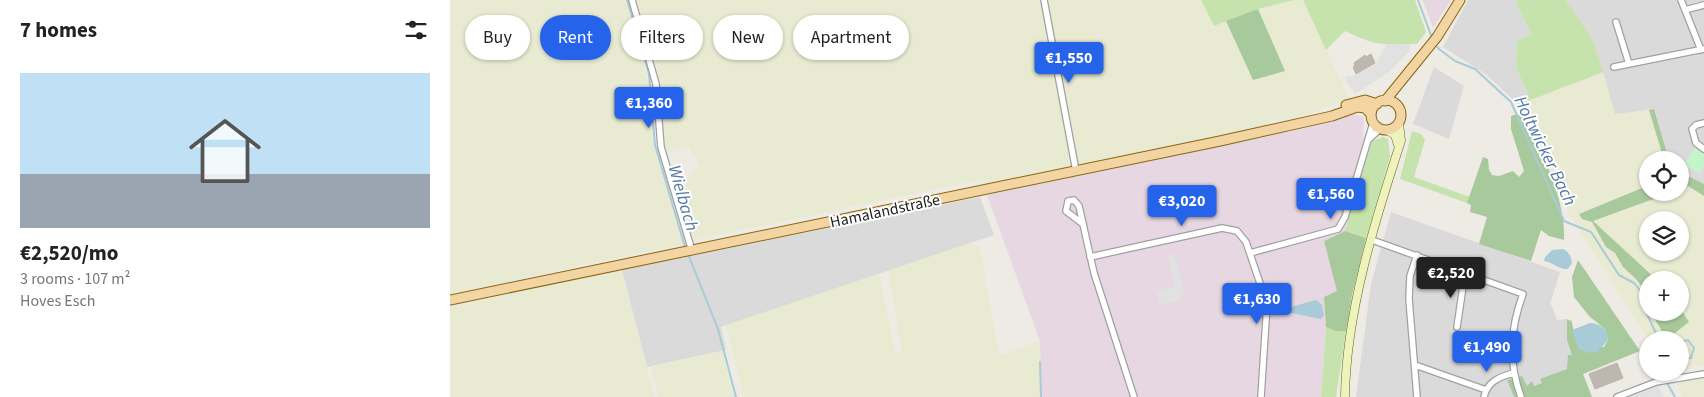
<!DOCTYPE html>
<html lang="en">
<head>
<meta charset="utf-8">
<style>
	body { margin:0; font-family:"Source Sans 3",sans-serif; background:#f2f2f2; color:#222; height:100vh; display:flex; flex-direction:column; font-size:19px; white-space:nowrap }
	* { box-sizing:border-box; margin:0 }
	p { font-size:16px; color:#767676 }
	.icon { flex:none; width:28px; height:28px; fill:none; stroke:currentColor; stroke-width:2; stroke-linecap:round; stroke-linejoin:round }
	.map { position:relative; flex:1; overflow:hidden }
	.side { display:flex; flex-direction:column; background:#fff; width:450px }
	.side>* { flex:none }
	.guide { position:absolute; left:15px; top:15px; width:475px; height:45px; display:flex; gap:10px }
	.buttons { position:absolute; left:1189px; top:151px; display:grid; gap:10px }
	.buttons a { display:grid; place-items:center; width:50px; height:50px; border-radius:50%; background:#fff; box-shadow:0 1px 4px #0004; font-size:25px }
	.price { position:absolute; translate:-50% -42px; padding:0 11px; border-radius:5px; background:#2563eb; color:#fff; font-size:16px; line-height:32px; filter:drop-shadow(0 1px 2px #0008) }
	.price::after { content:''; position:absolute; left:50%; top:30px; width:15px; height:11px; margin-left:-8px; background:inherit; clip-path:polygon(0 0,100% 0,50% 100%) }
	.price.current { background:#222; color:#fff }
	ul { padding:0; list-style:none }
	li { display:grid; align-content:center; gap:10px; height:265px; padding:0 20px }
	li span { display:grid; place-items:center; height:155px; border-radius:0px; color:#555 }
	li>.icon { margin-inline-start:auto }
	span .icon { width:90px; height:90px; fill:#fffc; stroke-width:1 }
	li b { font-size:21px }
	h2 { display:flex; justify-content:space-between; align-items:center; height:60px; padding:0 20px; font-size:21px }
	.chip { padding:0 18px; border-radius:22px; background:#fff; box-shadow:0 1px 4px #0004; font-size:18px; line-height:45px }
	.chip.current { background:#2563eb; color:#fff }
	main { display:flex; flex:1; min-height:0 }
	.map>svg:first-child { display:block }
	.residential { fill:#dbdada }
	.industrial { fill:#e6d7e2 }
	.farmland { fill:#e8ebd1; fill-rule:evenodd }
	.grass { fill:#c6e3ae }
	.forest { fill:#a8c99c }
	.park { fill:#c4f4ca }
	.parking { fill:#e1e1e1 }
	.water { fill:#a8cbd7 }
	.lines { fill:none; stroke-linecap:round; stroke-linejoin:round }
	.stream { stroke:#a8cbd7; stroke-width:2 }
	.building { fill:#beb7b1; stroke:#beb2a8 }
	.street-casing { stroke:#a1a1a1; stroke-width:8 }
	.secondary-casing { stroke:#5c6a0e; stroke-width:9 }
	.primary-casing { stroke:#89650d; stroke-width:11 }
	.street { stroke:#fff; stroke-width:5.5 }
	.secondary { stroke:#eef3bc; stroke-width:8 }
	.primary { stroke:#f3d4a3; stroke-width:9 }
	.labels { text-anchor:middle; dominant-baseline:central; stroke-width:4; stroke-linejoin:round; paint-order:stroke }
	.street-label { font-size:16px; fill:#1d1d1d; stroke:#fff }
	.water-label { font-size:18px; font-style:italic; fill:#5378a4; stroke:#fff }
</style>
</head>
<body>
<main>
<section class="side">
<h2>7 homes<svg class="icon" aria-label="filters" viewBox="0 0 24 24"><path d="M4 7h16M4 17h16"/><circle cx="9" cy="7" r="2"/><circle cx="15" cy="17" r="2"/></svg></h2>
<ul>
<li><span style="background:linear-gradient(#bfe0f5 65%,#9aa5b1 0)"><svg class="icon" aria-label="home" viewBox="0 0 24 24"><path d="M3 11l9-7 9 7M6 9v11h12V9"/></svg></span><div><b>€2,520/mo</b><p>3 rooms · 107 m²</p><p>Hoves Esch</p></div></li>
</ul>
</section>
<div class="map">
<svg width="1254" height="397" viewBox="0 0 1254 397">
	<rect width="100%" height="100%" fill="#edebe4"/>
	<path class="residential" d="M 1018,0 L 1068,0 L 1066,2 L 1081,34 L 1067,41 L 1066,68 L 1078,94 L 1078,106 L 1073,109 L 1037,75 L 993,47 Z
		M 1116,0 L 1254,0 L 1254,184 L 1230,172 L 1230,160 L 1219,160 L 1204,109 L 1165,115 L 1143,40 Z
		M 984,67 L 1014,86 L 999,139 L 963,124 Z
		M 530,197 L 544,235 L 271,327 L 276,350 L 197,367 L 172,270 Z
		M 941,212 L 1110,272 L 1100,304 L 1102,306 L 1107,320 L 1117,319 L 1117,340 L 1122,355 L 1117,369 L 1091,379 L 1092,383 L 1084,386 L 1082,381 L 1077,387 L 1057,380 L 1064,397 L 906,397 L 921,284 Z"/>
	<path class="industrial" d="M 972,0 L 1001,0 L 983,28 L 973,1 Z
		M 902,114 L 914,117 L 913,137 L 922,141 L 895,231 L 874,241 L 888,292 L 874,297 L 876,327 L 871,397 L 591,397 L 590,341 L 537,195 L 852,129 Z"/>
	<path class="farmland" d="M 0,0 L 175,0 L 196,72 L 204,148 L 233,244 L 0,294 Z
		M 186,0 L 591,0 L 621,166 L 534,185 L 533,179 L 244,240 L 226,186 L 250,167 L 238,145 L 216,153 L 205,65 Z
		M 595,0 L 751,0 L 764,26 L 776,21 L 803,80 L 834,71 L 808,9 L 844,0 L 853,0 L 899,99 L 848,118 L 828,121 L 820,117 L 819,125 L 627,166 Z
		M 1153,72 L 1165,114 L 1199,110 L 1214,160 L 1198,160 L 1197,186 L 1129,213 L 1132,219 L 1142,222 L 1156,247 L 1165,253 L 1173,267 L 1186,279 L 1196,292 L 1198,312 L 1201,313 L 1207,319 L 1215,336 L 1237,317 L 1230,308 L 1230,280 L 1207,280 L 1143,221 L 1220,193 L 1230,192 L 1230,189 L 1238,186 L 1254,196 L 1254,365 L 1230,368 L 1230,340 L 1199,340 L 1119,214 L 1078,101 ZM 1198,220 L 1230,220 L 1230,252 L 1198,252 Z
		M 521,243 L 530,249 L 549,356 L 590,341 L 591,397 L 294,397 L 276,325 L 429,274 L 445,352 L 452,352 L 438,271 Z
		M 172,270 L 204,397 L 0,397 L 0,307 Z
		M 272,351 L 284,397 L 209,397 L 201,366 Z
		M 1254,378 L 1254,397 L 1233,397 L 1227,385 L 1233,381 Z"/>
	<path class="grass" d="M 751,0 L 844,0 L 808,9 L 764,26 Z
		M 853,0 L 965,0 L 976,32 L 967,44 C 935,45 925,46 895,31 L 876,50 Z
		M 1068,0 L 1116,0 L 1143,40 L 1153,72 L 1078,101 L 1078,94 L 1066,68 L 1067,41 L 1081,34 L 1066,2 Z
		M 962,131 L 971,134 L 975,140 L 964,177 L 1020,197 L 1017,203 L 950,179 Z
		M 933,137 L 938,139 L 940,156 L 916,238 L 895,231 L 922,141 Z
		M 876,327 L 885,331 L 896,331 L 886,397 L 871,397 Z"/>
	<path class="forest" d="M 808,9 L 835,71 L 803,80 L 776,21 Z
		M 1204,109 L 1219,160 L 1214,160 L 1199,110 Z
		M 1074,112 C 1090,151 1116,197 1114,240 L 1099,236 L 1091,230 L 1081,261 L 1029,244 L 1037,217 L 1020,212 L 1021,205 L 1017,203 L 1033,157 L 1038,159 L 1039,170 L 1042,175 L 1049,176 L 1063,171 L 1069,177 L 1074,171 L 1061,129 L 1061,116 Z
		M 1230,172 L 1254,184 L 1254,196 L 1238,186 L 1230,189 Z
		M 1197,186 L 1198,192 L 1220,193 L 1143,221 L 1207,280 L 1198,280 L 1197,300 L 1196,292 L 1186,279 L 1173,267 L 1165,253 L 1156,247 L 1142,222 L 1132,219 L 1129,214 Z
		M 895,231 L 916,238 L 902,295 L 896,331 L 885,331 L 876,327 L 874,297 L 887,291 L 874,241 Z
		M 1128,260 L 1190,351 L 1133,374 L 1142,397 L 1064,397 L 1057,380 L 1072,376 L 1077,386 L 1082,381 L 1084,386 L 1092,383 L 1090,379 L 1117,369 L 1118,355 L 1122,355 L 1117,340 L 1117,319 L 1120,321 L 1121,319 L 1127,344 L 1154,347 L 1158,340 L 1155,329 L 1139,316 L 1124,297 L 1122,277 Z
		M 1230,308 L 1239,322 L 1220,337 L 1215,336 L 1201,313 L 1230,312 Z"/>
	<path class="park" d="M 1245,148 L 1254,153 L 1254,165 L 1250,173 L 1233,165 Z"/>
	<path class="parking" d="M 960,44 L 960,51 L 939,72 L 905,94 L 894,77 L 906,75 L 926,64 L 936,45 Z
		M 717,253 L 725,256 L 735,294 L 731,293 L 732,299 L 710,305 L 706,291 L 725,286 Z
		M 1207,384 L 1214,397 L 1175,397 Z"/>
	<path class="water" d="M 1113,249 C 1119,252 1121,256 1122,263 L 1118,269 C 1109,270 1103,262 1094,261 L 1095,257 L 1102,250 Z
		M 822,263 L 838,304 L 841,307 L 866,300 L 872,305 L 874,315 L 871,319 L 841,313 Z
		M 1140,323 C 1151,324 1157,328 1158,340 L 1147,352 L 1139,353 L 1129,349 L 1122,330 Z"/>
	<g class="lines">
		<path class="stream" d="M 177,0 L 199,74 L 205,145 L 235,247
			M 968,0 L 982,38
			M 985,44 L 989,49 L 1005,61 L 1025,69 L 1061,102 L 1114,221 L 1141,232 L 1169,275 L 1184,283 L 1192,293 L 1197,314 L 1209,340
			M 238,254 L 268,329 L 286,397
			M 1230,342 L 1238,340 L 1244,348 L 1241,358 L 1230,359
			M 590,362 L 591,397
			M 1211,372 L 1225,397"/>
	</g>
	<path class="building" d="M 921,54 L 925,63 L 906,74 L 903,67 L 905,66 L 904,63 L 915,55 L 916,57 Z
		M 1167,363 L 1173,378 L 1145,389 L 1139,374 Z"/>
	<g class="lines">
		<defs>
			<path id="street" d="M 182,0 L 206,84 L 211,147 L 242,251
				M 594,0 L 626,171
				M 1231,0 L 1251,50
				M 1235,10 L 1254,5
				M 1166,22 L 1179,64
				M 1164,67 L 1254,49
				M 1254,123 L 1246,125 L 1242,129 L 1246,143 L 1254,149
				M 919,139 L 930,129
				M 633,224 L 616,211 L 618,201 L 624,200 L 629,206 L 644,273 L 684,397
				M 922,240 L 1073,294 C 1060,329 1058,361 1071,397
				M 800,253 L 888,229 L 895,217 L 923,123
				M 640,257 L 772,228 L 787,231 L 796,242 L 817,304 L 811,397
				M 1007,327 L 1015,273
				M 965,365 L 1036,390
				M 967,397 L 959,299 L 960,276 L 967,255
				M 1034,397 C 1037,382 1049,377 1063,373
				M 1167,397 L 1206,382 L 1254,374"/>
			<path id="secondary" d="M 937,130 L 945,135 L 948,145
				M 895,397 C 896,313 925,220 951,141 L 949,123"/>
			<path id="primary" d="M921 115a15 15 0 1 1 30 0a15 15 0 1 1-30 0Z
				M 935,101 L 987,37 L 1010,0
				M 896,105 L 915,100 L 927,104
				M 0,300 L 770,141 L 882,116 L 907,107 L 915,108 L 921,114"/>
		</defs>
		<use href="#street" class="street-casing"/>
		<use href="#secondary" class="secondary-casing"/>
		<use href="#primary" class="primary-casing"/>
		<use href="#street" class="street"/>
		<use href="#secondary" class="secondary"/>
		<use href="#primary" class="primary"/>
	</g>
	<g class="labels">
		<g class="street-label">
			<text transform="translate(435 211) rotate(-12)">Hamalandstraße</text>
		</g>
		<g class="water-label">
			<text transform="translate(1095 151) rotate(64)">Holtwicker Bach</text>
			<text transform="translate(233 198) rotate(74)">Wielbach</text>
		</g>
	</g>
</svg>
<div class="buttons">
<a><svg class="icon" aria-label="locate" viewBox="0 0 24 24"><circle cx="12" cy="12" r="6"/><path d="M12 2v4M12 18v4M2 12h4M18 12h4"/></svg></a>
<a><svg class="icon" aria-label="layers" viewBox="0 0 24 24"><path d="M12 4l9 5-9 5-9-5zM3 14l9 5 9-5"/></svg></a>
<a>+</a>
<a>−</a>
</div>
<b class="price" style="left:619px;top:84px">€1,550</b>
<b class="price" style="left:199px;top:129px">€1,360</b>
<b class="price" style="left:881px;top:220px">€1,560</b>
<b class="price" style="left:732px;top:227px">€3,020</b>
<b class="price current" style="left:1001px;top:299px">€2,520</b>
<b class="price" style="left:807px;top:325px">€1,630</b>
<b class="price" style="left:1037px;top:373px">€1,490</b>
<div class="guide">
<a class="chip">Buy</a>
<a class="chip current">Rent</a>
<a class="chip">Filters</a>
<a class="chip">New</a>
<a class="chip">Apartment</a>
</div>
</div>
</main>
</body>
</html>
